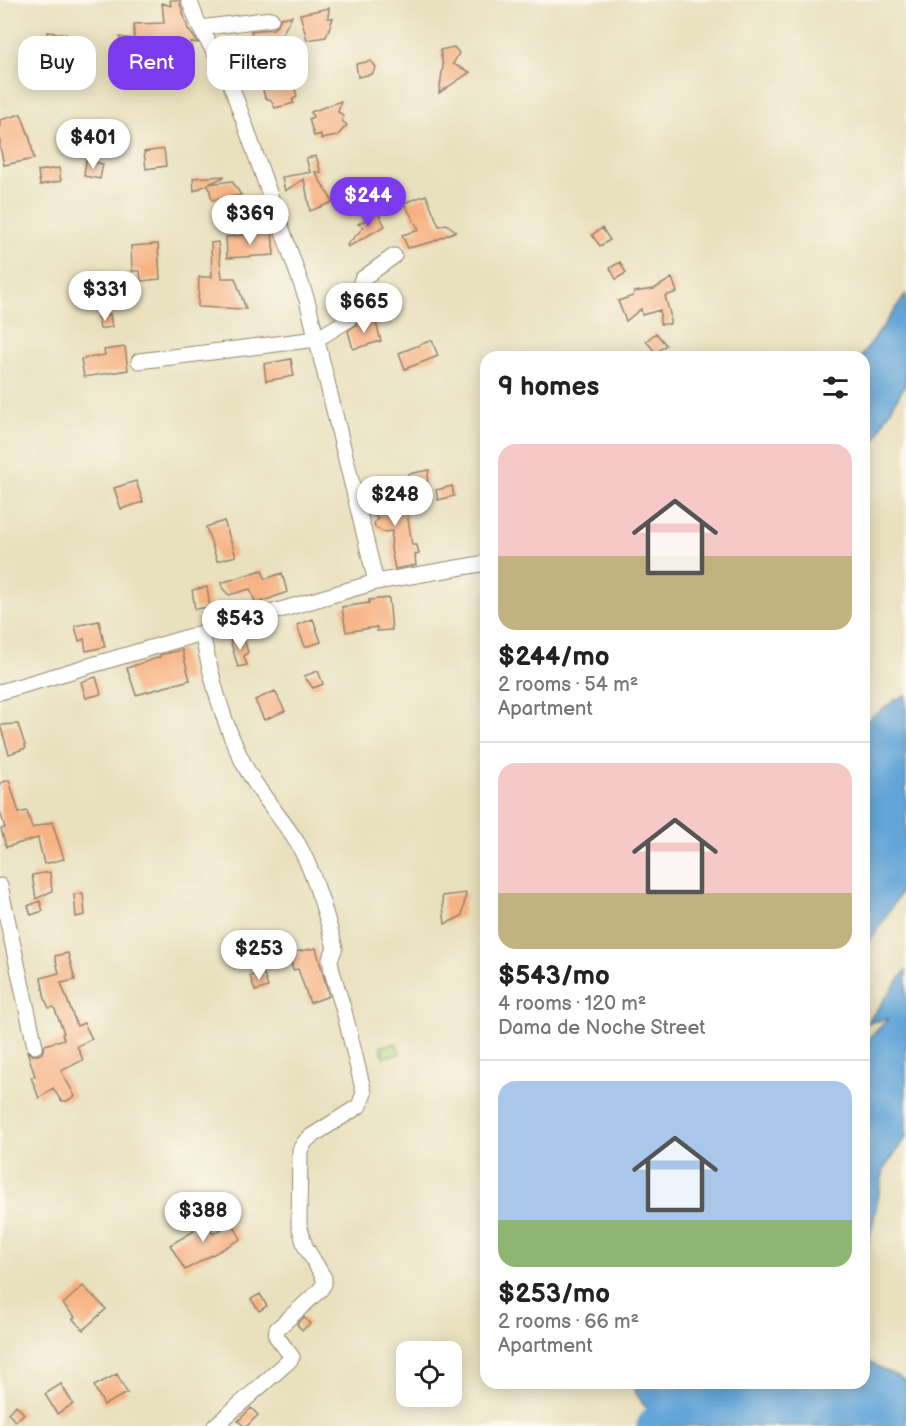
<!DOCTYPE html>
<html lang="en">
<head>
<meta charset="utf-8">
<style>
	body { margin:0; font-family:"Balsamiq Sans",sans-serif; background:#f6f6f6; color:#222; height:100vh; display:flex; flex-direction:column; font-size:22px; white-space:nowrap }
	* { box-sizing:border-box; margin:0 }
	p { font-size:20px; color:#767676 }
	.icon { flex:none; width:33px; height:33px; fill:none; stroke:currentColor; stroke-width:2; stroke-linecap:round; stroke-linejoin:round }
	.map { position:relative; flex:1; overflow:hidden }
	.panel { position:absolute; left:480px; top:351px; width:390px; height:1038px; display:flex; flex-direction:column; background:#fff; border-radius:18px; box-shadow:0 3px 15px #0003 }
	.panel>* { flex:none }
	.guide { position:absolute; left:18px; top:36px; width:372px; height:54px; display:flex; gap:12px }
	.controls { position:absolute; left:396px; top:1341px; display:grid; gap:12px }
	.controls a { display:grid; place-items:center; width:66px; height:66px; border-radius:12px; background:#fff; box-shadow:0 3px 15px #0003; font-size:30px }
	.price { position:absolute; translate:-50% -51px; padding:0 14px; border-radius:21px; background:#fff; color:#222; font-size:20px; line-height:39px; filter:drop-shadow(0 2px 3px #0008) }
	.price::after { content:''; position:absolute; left:50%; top:36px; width:18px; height:14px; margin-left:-9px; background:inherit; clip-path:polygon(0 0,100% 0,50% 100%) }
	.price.current { background:#7c3aed; color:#fff }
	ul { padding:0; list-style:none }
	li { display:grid; align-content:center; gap:12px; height:318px; padding:0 18px }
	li+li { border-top:2px solid #e0e0e0 }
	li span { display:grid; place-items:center; height:186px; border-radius:18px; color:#555 }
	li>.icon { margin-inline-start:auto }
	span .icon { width:108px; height:108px; fill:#fffc; stroke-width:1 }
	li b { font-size:26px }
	h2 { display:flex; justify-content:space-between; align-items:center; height:72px; padding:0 18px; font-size:26px }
	.pill { padding:0 21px; border-radius:18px; background:#fff; box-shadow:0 3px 15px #0003; font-size:21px; line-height:54px }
	.pill.current { background:#7c3aed; color:#fff }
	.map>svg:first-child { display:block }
	.green { fill:#b2da84; stroke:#768251; stroke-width:1.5 }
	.water { fill:#64a5d8; stroke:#50687b; stroke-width:1.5 }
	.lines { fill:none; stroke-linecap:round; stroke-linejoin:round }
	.river { stroke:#64a5d8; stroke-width:22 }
	.building { fill:#f7b283 }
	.minor-casing { stroke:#92856e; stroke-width:17 }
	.minor { stroke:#fff; stroke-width:15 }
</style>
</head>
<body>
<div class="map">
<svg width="906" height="1426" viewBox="0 0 906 1426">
	<rect width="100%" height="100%" fill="#fbf7ec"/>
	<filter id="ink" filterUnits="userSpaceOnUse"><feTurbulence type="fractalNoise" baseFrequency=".0167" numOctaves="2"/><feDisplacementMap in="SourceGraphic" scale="12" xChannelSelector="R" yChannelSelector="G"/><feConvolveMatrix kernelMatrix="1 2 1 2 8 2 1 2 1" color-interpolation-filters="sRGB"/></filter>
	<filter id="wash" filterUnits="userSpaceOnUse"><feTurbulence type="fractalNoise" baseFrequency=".008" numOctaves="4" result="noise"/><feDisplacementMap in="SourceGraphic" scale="24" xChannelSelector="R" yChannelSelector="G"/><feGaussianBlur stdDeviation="1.35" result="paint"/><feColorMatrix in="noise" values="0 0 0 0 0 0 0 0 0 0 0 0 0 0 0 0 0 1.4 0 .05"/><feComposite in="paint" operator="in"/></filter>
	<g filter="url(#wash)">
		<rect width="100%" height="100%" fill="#e9e0bd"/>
		<path class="green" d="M 396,1043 L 400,1054 L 383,1057 L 381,1046 Z"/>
		<path class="water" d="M 906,294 L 906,383 L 884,421 L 864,467 L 864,357 L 861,357 Z
			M 906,695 L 906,884 L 864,951 L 864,723 L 895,700 Z
			M 906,970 L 906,1137 L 884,1169 L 864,1266 L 864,1044 L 888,1019 L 867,1023 Z
			M 864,1356 L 867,1361 L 906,1381 L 906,1426 L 657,1426 L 634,1390 L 633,1383 L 864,1383 Z"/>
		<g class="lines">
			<path class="river" d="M 647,1426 L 673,1383"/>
		</g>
		<g id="blocks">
			<path class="building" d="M 170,0 L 179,0 L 188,29 L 198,43 L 191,42 L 192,50 L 169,52 L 168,45 L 148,46 L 149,61 L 136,62 L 135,52 L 119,53 L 120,37 L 134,39 L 134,24 L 164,23 L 162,3 L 171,6 Z
				M 329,8 L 328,18 L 333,18 L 326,37 L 307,40 L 300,14 Z
				M 292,16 L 280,38 L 270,39 L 273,53 L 246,58 L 244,52 L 254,49 L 251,31 L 273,29 L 277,26 L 281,18 Z
				M 47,32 L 66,34 L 69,52 L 49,56 Z
				M 454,47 L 459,53 L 453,64 L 470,72 L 439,93 L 443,66 L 440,50 Z
				M 371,61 L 376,67 L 372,74 L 358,77 L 356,64 Z
				M 284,64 L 286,64 L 288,81 L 293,81 L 297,97 L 292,100 L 294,103 L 275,108 L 271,100 L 265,98 L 262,86 L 277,83 L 275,73 L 282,70 Z
				M 341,101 L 338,112 L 343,115 L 342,121 L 347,125 L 337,136 L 321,139 L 321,134 L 314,136 L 309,119 L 313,117 L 311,112 Z
				M 21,114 L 30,138 L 34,159 L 4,165 L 0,147 L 0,120 Z
				M 164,149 L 166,166 L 146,169 L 144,152 Z
				M 316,156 L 321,173 L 315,172 L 333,202 L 310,211 L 304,179 L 285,191 L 282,177 L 312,172 L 310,172 L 306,158 Z
				M 86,160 L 103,164 L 100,179 L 84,176 Z
				M 59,168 L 61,181 L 40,185 L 38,171 Z
				M 224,176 L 224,177 L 194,191 L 193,178 Z
				M 232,181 L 241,195 L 212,200 L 208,184 Z
				M 426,195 L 439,226 L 446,224 L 456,231 L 432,242 L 408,248 L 402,235 L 419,230 L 404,203 Z
				M 378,213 L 385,226 L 348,247 L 347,245 L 364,227 L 358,224 Z
				M 602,228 L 610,240 L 600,246 L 592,235 Z
				M 272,232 L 274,255 L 227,258 L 226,237 Z
				M 218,242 L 222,278 L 235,278 L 246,309 L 198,307 L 199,277 L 212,277 L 211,243 Z
				M 158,244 L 160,279 L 141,281 L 140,271 L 132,271 L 131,246 Z
				M 620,262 L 626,273 L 616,279 L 610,268 Z
				M 672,278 L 677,292 L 665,296 L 670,314 L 670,324 L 660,324 L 660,310 L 642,315 L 641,309 L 626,321 L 618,301 L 633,296 L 634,292 L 654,289 Z
				M 371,284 L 383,300 L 374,308 L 365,297 Z
				M 110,314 L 112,327 L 100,329 L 98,317 Z
				M 375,319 L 381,341 L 353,349 L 348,331 L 357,324 Z
				M 656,333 L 666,345 L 656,353 L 646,341 Z
				M 432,340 L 438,356 L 405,369 L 399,353 Z
				M 125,347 L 128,370 L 84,377 L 81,359 L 105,355 L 104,350 Z
				M 291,359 L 294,376 L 266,381 L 264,364 Z
				M 429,470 L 426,489 L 411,492 L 408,474 Z
				M 136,481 L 143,502 L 121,509 L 114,488 Z
				M 452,486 L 454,496 L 438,500 L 436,490 Z
				M 404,492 L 412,545 L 417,545 L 419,554 L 415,555 L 416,565 L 395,569 L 391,549 L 392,531 L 383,532 L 375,527 L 374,523 L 378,518 L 370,513 L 368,497 Z
				M 224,521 L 236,556 L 217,561 L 206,527 Z
				M 262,570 L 265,579 L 282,573 L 287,592 L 256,604 L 250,589 L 229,595 L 223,589 L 221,583 Z
				M 207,587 L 210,607 L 195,609 L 192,590 Z
				M 389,598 L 392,630 L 377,631 L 377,627 L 346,632 L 342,607 L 369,603 L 369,600 Z
				M 313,619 L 321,642 L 305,647 L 297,625 Z
				M 99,621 L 105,647 L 86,651 L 84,639 L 79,641 L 75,626 Z
				M 243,636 L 248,652 L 244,656 L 247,665 L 238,667 L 230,640 Z
				M 182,650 L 190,680 L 136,695 L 127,668 L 160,657 L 160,655 Z
				M 318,671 L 323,684 L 313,688 L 304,676 Z
				M 96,677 L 101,694 L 86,698 L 81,682 Z
				M 275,691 L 285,711 L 264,720 L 255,700 Z
				M 18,724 L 26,748 L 9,754 L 0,725 Z
				M 9,780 L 19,813 L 27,811 L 32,828 L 52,822 L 64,859 L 44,864 L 38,838 L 6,847 L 1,829 L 5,828 L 0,811 L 0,783 Z
				M 50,872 L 52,891 L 36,899 L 32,875 Z
				M 83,893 L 85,915 L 76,917 L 74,894 Z
				M 466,893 L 462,916 L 445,924 L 442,896 Z
				M 40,901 L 43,911 L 31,915 L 28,906 Z
				M 316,948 L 329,996 L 310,1003 L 298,969 L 293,970 L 289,953 Z
				M 68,953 L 75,980 L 61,983 L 77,1026 L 84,1023 L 92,1039 L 77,1046 L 83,1060 L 61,1071 L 75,1096 L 67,1101 L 61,1101 L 53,1088 L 39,1098 L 31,1077 L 35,1076 L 27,1051 L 32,1055 L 38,1055 L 42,1053 L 45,1045 L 64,1039 L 62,1034 L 64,1033 L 54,1007 L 49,1008 L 45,999 L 41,978 L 59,973 L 55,956 Z
				M 263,972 L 268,987 L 255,991 L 250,976 Z
				M 205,1217 L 213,1234 L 232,1223 L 241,1239 L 185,1270 L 170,1245 L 194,1231 L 190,1224 Z
				M 83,1286 L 106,1309 L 83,1330 L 73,1319 L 75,1317 L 63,1304 Z
				M 260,1294 L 267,1306 L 259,1311 L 251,1299 Z
				M 304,1317 L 310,1324 L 302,1330 L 297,1324 Z
				M 117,1374 L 127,1393 L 104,1405 L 94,1386 Z
				M 61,1384 L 73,1404 L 57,1414 L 45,1394 Z
				M 16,1405 L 24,1414 L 15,1421 L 8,1413 Z
				M 251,1408 L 258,1415 L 247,1426 L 244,1426 L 238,1421 Z"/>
		</g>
	</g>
	<g filter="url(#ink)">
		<use href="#blocks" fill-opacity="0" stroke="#92856e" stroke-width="1.5"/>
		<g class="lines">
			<defs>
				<path id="minor" d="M 189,0 L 200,28 L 226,71 L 307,300 L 376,582
					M 200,28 L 271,19
					M 226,71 L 275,63
					M 139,361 L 317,339 L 348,320 L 353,311 L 349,298 L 359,289 L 362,279 L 394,256
					M 202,633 C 212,680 223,725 246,768 C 260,795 282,818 298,844 C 314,872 327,917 335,948 L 330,959 L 332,971 L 344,1011 L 364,1093 L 359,1106 L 310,1137 L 304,1143 L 300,1150 L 299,1225 L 305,1246 L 324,1278 L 324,1284 L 320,1290 L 277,1329 L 276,1336 L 292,1357 L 289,1361 L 215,1426
					M 0,692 L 376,582 L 486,563
					M 0,886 L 35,1046"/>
			</defs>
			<use href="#minor" class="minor-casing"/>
			<use href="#minor" class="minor"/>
		</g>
	</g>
</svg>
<div class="controls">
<a><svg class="icon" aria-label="locate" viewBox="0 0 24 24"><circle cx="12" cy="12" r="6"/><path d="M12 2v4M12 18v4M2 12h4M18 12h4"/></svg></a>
</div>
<b class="price" style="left:93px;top:170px">$401</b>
<b class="price current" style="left:368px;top:228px">$244</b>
<b class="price" style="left:250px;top:246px">$369</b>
<b class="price" style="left:105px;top:322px">$331</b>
<b class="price" style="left:364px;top:334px">$665</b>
<b class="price" style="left:395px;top:527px">$248</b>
<b class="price" style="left:240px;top:651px">$543</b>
<b class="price" style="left:259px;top:981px">$253</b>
<b class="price" style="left:203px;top:1243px">$388</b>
<div class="guide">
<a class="pill">Buy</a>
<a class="pill current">Rent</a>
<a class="pill">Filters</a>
</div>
<section class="panel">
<h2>9 homes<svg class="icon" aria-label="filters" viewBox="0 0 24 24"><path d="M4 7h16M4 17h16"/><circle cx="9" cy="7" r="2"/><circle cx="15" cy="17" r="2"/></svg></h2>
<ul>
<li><span style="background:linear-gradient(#f6c9c9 60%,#c2b280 0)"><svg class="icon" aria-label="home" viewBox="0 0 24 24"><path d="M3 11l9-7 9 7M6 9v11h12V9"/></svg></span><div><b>$244/mo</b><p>2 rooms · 54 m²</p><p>Apartment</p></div></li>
<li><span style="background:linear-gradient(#f6c9c9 70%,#c2b280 0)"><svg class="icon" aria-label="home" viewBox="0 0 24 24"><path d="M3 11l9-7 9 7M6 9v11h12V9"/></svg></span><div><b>$543/mo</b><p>4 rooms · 120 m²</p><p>Dama de Noche Street</p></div></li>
<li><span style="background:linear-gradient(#a9c7e8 75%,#8fb573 0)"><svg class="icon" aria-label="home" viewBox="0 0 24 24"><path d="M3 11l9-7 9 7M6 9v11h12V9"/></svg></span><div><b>$253/mo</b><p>2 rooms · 66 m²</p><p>Apartment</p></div></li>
</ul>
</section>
</div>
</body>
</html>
